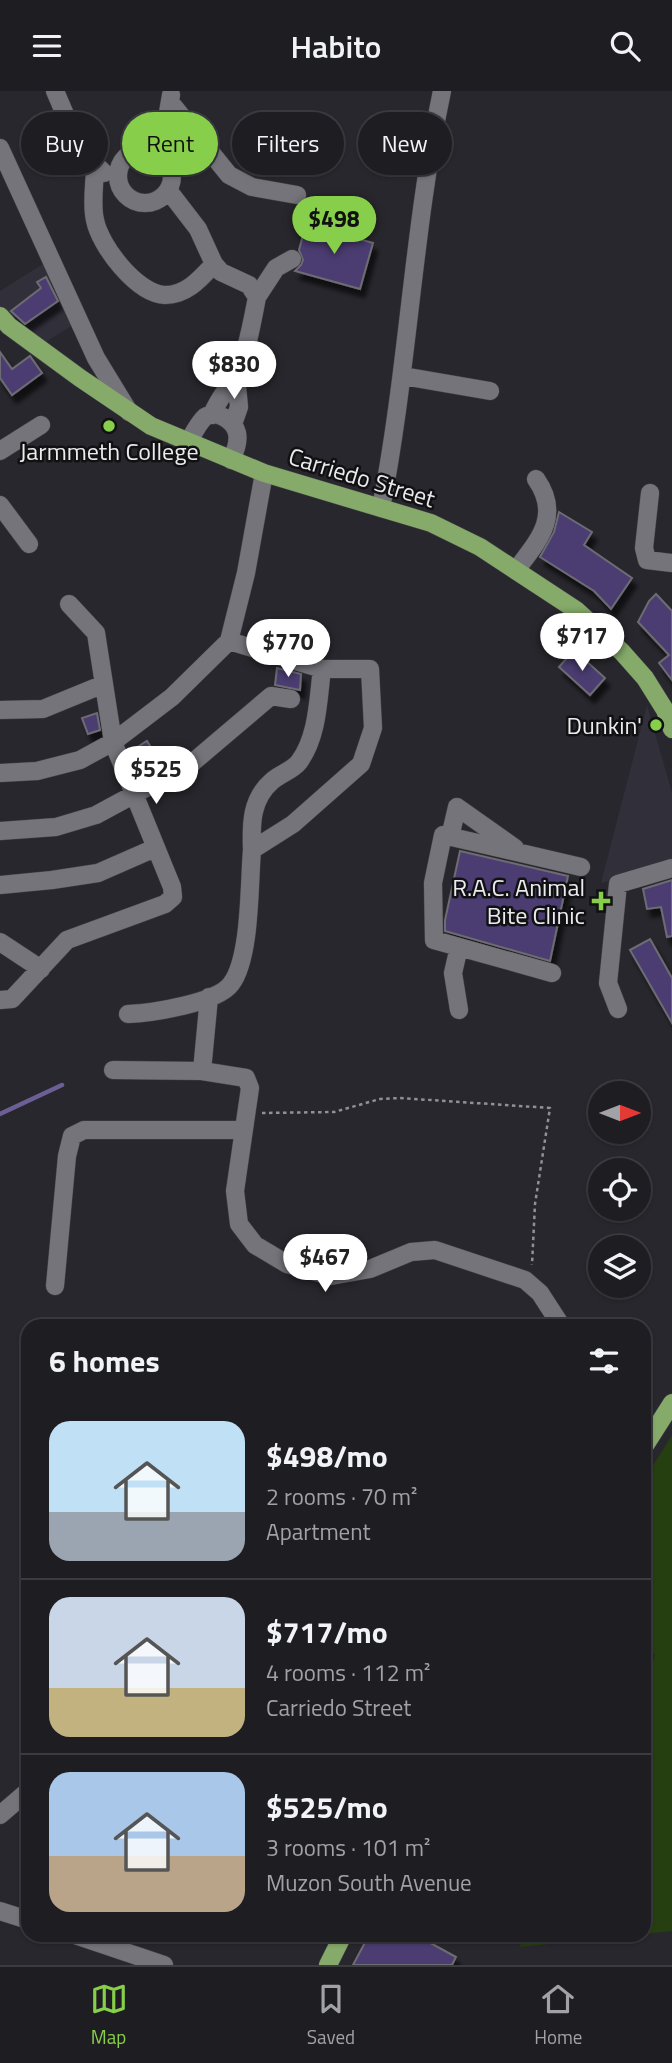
<!DOCTYPE html>
<html lang="en">
<head>
<meta charset="utf-8">
<style>
	body { margin:0; font-family:"Titillium Web",sans-serif; background:#26262a; color:#f1f3f6; height:100vh; display:flex; flex-direction:column; font-size:26px; white-space:nowrap }
	* { box-sizing:border-box; margin:0 }
	p { font-size:23px; color:#a1a2a5 }
	.icon { flex:none; width:38px; height:38px; fill:none; stroke:currentColor; stroke-width:2; stroke-linecap:round; stroke-linejoin:round }
	.map { position:relative; flex:1; overflow:hidden }
	.details { position:absolute; left:21px; top:1228px; width:630px; height:623px; display:flex; flex-direction:column; background:#1e1d22; border-radius:21px; box-shadow:0 2px 5px #0004,0 0 0 2px #3c3b40 }
	.details>* { flex:none }
	.banner { position:absolute; left:21px; top:21px; width:630px; height:63px; display:flex; gap:14px }
	.needle { width:46px; rotate:90deg }
	.buttons { position:absolute; left:588px; top:990px; display:grid; gap:14px }
	.buttons a { display:grid; place-items:center; width:63px; height:63px; border-radius:50%; background:#1e1d22; box-shadow:0 2px 5px #0004,0 0 0 2px #3c3b40; font-size:35px }
	.price { position:absolute; translate:-50% -60px; padding:0 16px; border-radius:24px; background:#fff; color:#222; font-size:23px; line-height:46px; filter:drop-shadow(0 2px 4px #0008) }
	.price::after { content:''; position:absolute; left:50%; top:42px; width:21px; height:16px; margin-left:-10px; background:inherit; clip-path:polygon(0 0,100% 0,50% 100%) }
	.price.current { background:#87cf4b; color:#111 }
	ul { padding:0; list-style:none }
	li { display:flex; align-items:center; gap:21px; height:175px; padding:0 28px }
	li+li { border-top:2px solid #3c3b40 }
	li span { display:grid; place-items:center; flex:none; width:196px; height:140px; border-radius:21px; color:#555 }
	li>.icon { margin-inline-start:auto }
	span .icon { width:84px; height:84px; fill:#fffc; stroke-width:1 }
	li b { font-size:30px }
	h2 { display:flex; justify-content:space-between; align-items:center; height:84px; padding:0 28px; font-size:30px }
	.pill { padding:0 24px; border-radius:32px; background:#1e1d22; box-shadow:0 2px 5px #0004,0 0 0 2px #3c3b40; font-size:24px; line-height:63px }
	.pill.current { background:#87cf4b; color:#111 }
	header { display:flex; justify-content:space-between; align-items:center; height:91px; padding:0 28px; background:#1e1d22; font-size:32px; font-weight:600 }
	.menu { display:flex; justify-content:space-around; align-items:center; height:98px; border-top:2px solid #3c3b40; background:#1e1d22; font-size:19px; color:#a1a2a5 }
	.menu a { display:grid; justify-items:center; gap:4px }
	.menu .current { color:#87cf4b }
	.map>svg:first-child { display:block }
	.built { fill:#312f3a }
	.green { fill:#253f10 }
	.lines { fill:none; stroke-linecap:round; stroke-linejoin:round }
	.stream { stroke:#6c5f95; stroke-width:4.5 }
	.building { fill:#4c3e72; stroke:#6d6c72; stroke-width:2; filter:url(#shadow) }
	.minor-casing { stroke:#454549; stroke-width:19 }
	.major-casing { stroke:#454549; stroke-width:19 }
	.path { stroke:#919195; stroke-width:2.5; stroke-dasharray:3.5 3.5; stroke-linecap:butt }
	.minor { stroke:#75747a; stroke-width:18 }
	.major { stroke:#85aa6a; stroke-width:18 }
	.poi-dot { fill:#87cf4b; stroke:#111113; stroke-width:2.5 }
	.labels { text-anchor:middle; dominant-baseline:central; stroke-width:5; stroke-linejoin:round; paint-order:stroke }
	.poi-label { font-size:24px; fill:#ebebee; stroke:#111113; text-anchor:end }
	.street-label { font-size:24px; fill:#ebebee; stroke:#111113 }
</style>
</head>
<body>
<header><svg class="icon" aria-label="menu" viewBox="0 0 24 24"><path d="M4 6h16M4 12h16M4 18h16"/></svg>Habito<svg class="icon" aria-label="search" viewBox="0 0 24 24"><circle cx="10" cy="10" r="6"/><path d="M15 15l6 6"/></svg></header>
<div class="map">
<svg width="672" height="1874" viewBox="0 0 672 1874">
	<defs>
		<filter id="shadow"><feDropShadow dx="4.5" dy="8" stdDeviation="2" flood-color="#0009"/></filter>
	</defs>
	<rect width="100%" height="100%" fill="#28272d"/>
	<path class="built" d="M 46,171 L 75,233 L 42,253 L 12,230 L 0,215 L 0,200 Z
		M 647,614 L 672,702 L 672,775 L 601,792 Z"/>
	<path class="green" d="M 672,1344 L 672,1840 L 644,1843 L 644,1598 L 655,1564 L 644,1553 L 644,1389 Z
		M 525,1845 L 525,1844 L 631,1845 L 519,1856 Z"/>
	<g class="lines">
		<path class="stream" d="M 0,1023 L 62,994"/>
	</g>
	<path class="building" d="M 306,133 L 373,152 L 360,198 L 295,180 L 301,174 L 303,169 L 299,159 Z
		M 46,186 L 58,210 L 25,233 L 11,220 L 41,197 L 37,191 Z
		M 0,261 L 12,278 L 30,265 L 42,282 L 12,304 L 0,287 Z
		M 559,421 L 592,441 L 584,454 L 632,487 L 611,518 L 594,500 L 540,466 L 554,441 Z
		M 656,503 L 672,520 L 672,589 L 659,572 L 669,564 L 638,531 L 649,510 Z
		M 574,559 L 605,587 L 590,604 L 559,576 Z
		M 277,577 L 301,583 L 300,599 L 275,594 Z
		M 97,622 L 100,639 L 88,643 L 82,627 Z
		M 147,650 L 157,666 L 141,676 L 131,660 Z
		M 460,760 L 568,785 L 550,870 L 445,840 L 445,829 Z
		M 672,789 L 672,845 L 667,846 L 661,816 L 647,818 L 643,798 Z
		M 650,848 L 672,887 L 672,932 L 630,859 Z
		M 369,1844 L 416,1844 L 456,1866 L 452,1874 L 353,1874 Z"/>
	<g class="lines">
		<defs>
			<path id="minor" d="M 55,0 L 79,56 L 104,82
				M 170,11 L 229,84 L 252,96 L 297,104
				M 162,56 L 209,60
				M 0,57 L 96,267 L 129,321
				M118 85a27 27 0 1 1 54 0a27 27 0 1 1-54 0Z
				M 161,62 L 171,4
				M 95,75 C 95,92 91,113 95,129 C 100,155 137,203 165,204 C 187,204 201,187 214,173
				M 168,99 L 198,138 L 214,173 L 221,181 L 249,194 L 257,206 C 253,227 246,268 235,286 C 226,300 218,308 212,324
				M 257,206 L 276,177 L 292,168
				M 403,285 L 490,300
				M 233,333 L 239,316 L 236,284
				M 189,350 C 193,343 199,331 205,326 C 217,318 234,330 237,342 C 239,351 235,361 231,369
				M 0,360 L 41,334
				M 650,402 L 644,457 L 647,469 L 672,472
				M 0,414 L 29,453
				M 381,417 C 408,279 413,137 442,0
				M 516,479 C 538,450 562,425 536,388
				M 0,619 L 43,618 L 104,593
				M 0,682 L 37,680 L 80,669 L 113,651 L 172,606 L 229,550 L 246,482 L 264,382
				M 0,740 L 56,736 L 96,724 L 192,672 L 271,605 L 291,608
				M 450,746 L 457,716 L 515,757
				M 252,759 C 251,733 251,708 272,690 C 280,683 293,679 299,671 C 318,645 318,609 322,578
				M 0,794 L 52,789 L 98,782 L 155,757
				M 0,851 L 41,878
				M 459,856 L 453,882 L 459,919
				M 552,882 L 434,849 L 433,792 L 443,744 L 581,776
				M 209,906 L 202,980 L 246,987 L 250,997 L 235,1100 L 239,1133 L 255,1154 L 287,1173 L 331,1185 L 370,1178 L 411,1161 L 435,1159 L 525,1189 L 540,1202 L 562,1236
				M 0,909 L 12,908 L 67,849 L 165,813 L 173,806 L 172,796 L 113,651 L 96,542 L 69,513
				M 618,918 L 608,892 L 618,793 L 672,777
				M 128,923 C 152,922 217,912 231,893 C 251,867 249,792 252,759 L 293,733 L 361,673 L 373,637 L 370,578 L 322,578 L 229,550
				M 113,979 L 202,980
				M 55,1195 L 67,1065 L 72,1045 L 84,1039 L 243,1039
				M 0,1724 L 28,1700
				M 0,1820 L 28,1829
				M 75,1844 L 164,1874"/>
			<path id="major" d="M 0,225 L 9,235 L 80,287 L 151,335 L 264,382 L 431,432 L 480,456 L 576,519 L 622,561 L 645,587 L 665,619 L 672,638
				M 644,1356 L 672,1312
				M 328,1874 L 343,1844"/>
		</defs>
		<use href="#minor" class="minor-casing"/>
		<use href="#major" class="major-casing"/>
		<path class="path" d="M 262,1022 L 334,1021 L 380,1008 L 400,1007 L 550,1017 L 535,1113 L 532,1174"/>
		<use href="#minor" class="minor"/>
		<use href="#major" class="major"/>
	</g>
	<g class="poi-dot">
		<circle cx="109" cy="335" r="7"/>
		<circle cx="656" cy="634" r="7"/>
		<path d="M597.5 799.5h7v7h7v7h-7v7h-7v-7h-7v-7h7z"/>
	</g>
	<g class="labels">
		<g class="poi-label">
			<text x="109" y="360" text-anchor="middle">Jarmmeth College</text>
			<text x="642" y="634">Dunkin'</text>
			<text x="585" y="796">R.A.C. Animal<tspan x="585" dy="28">Bite Clinic</tspan></text>
		</g>
		<g class="street-label">
			<text transform="translate(362 386) rotate(17)">Carriedo Street</text>
		</g>
	</g>
</svg>
<div class="buttons">
<a><svg class="needle" viewBox="-14 -14 28 28"><path d="M0-13l5 13h-10z" fill="#e53935"/><path d="M0 13l5-13h-10z" fill="#a1a2a5"/></svg></a>
<a><svg class="icon" aria-label="locate" viewBox="0 0 24 24"><circle cx="12" cy="12" r="6"/><path d="M12 2v4M12 18v4M2 12h4M18 12h4"/></svg></a>
<a><svg class="icon" aria-label="layers" viewBox="0 0 24 24"><path d="M12 4l9 5-9 5-9-5zM3 14l9 5 9-5"/></svg></a>
</div>
<b class="price current" style="left:334px;top:165px">$498</b>
<b class="price" style="left:234px;top:310px">$830</b>
<b class="price" style="left:582px;top:582px">$717</b>
<b class="price" style="left:288px;top:588px">$770</b>
<b class="price" style="left:156px;top:715px">$525</b>
<b class="price" style="left:325px;top:1203px">$467</b>
<div class="banner">
<a class="pill">Buy</a>
<a class="pill current">Rent</a>
<a class="pill">Filters</a>
<a class="pill">New</a>
</div>
<section class="details">
<h2>6 homes<svg class="icon" aria-label="filters" viewBox="0 0 24 24"><path d="M4 7h16M4 17h16"/><circle cx="9" cy="7" r="2"/><circle cx="15" cy="17" r="2"/></svg></h2>
<ul>
<li><span style="background:linear-gradient(#bfe0f5 65%,#9aa5b1 0)"><svg class="icon" aria-label="home" viewBox="0 0 24 24"><path d="M3 11l9-7 9 7M6 9v11h12V9"/></svg></span><div><b>$498/mo</b><p>2 rooms · 70 m²</p><p>Apartment</p></div></li>
<li><span style="background:linear-gradient(#c9d6e8 65%,#c2b280 0)"><svg class="icon" aria-label="home" viewBox="0 0 24 24"><path d="M3 11l9-7 9 7M6 9v11h12V9"/></svg></span><div><b>$717/mo</b><p>4 rooms · 112 m²</p><p>Carriedo Street</p></div></li>
<li><span style="background:linear-gradient(#a9c7e8 60%,#b9a48a 0)"><svg class="icon" aria-label="home" viewBox="0 0 24 24"><path d="M3 11l9-7 9 7M6 9v11h12V9"/></svg></span><div><b>$525/mo</b><p>3 rooms · 101 m²</p><p>Muzon South Avenue</p></div></li>
</ul>
</section>
</div>
<nav class="menu">
<a class="current"><svg class="icon" aria-label="map" viewBox="0 0 24 24"><path d="M3 6l6-2 6 2 6-2v14l-6 2-6-2-6 2zM9 4v14M15 6v14"/></svg>Map</a>
<a><svg class="icon" aria-label="saved" viewBox="0 0 24 24"><path d="M7 4h10v16l-5-4-5 4z"/></svg>Saved</a>
<a><svg class="icon" aria-label="home" viewBox="0 0 24 24"><path d="M3 11l9-7 9 7M6 9v11h12V9"/></svg>Home</a>
</nav>
</body>
</html>
